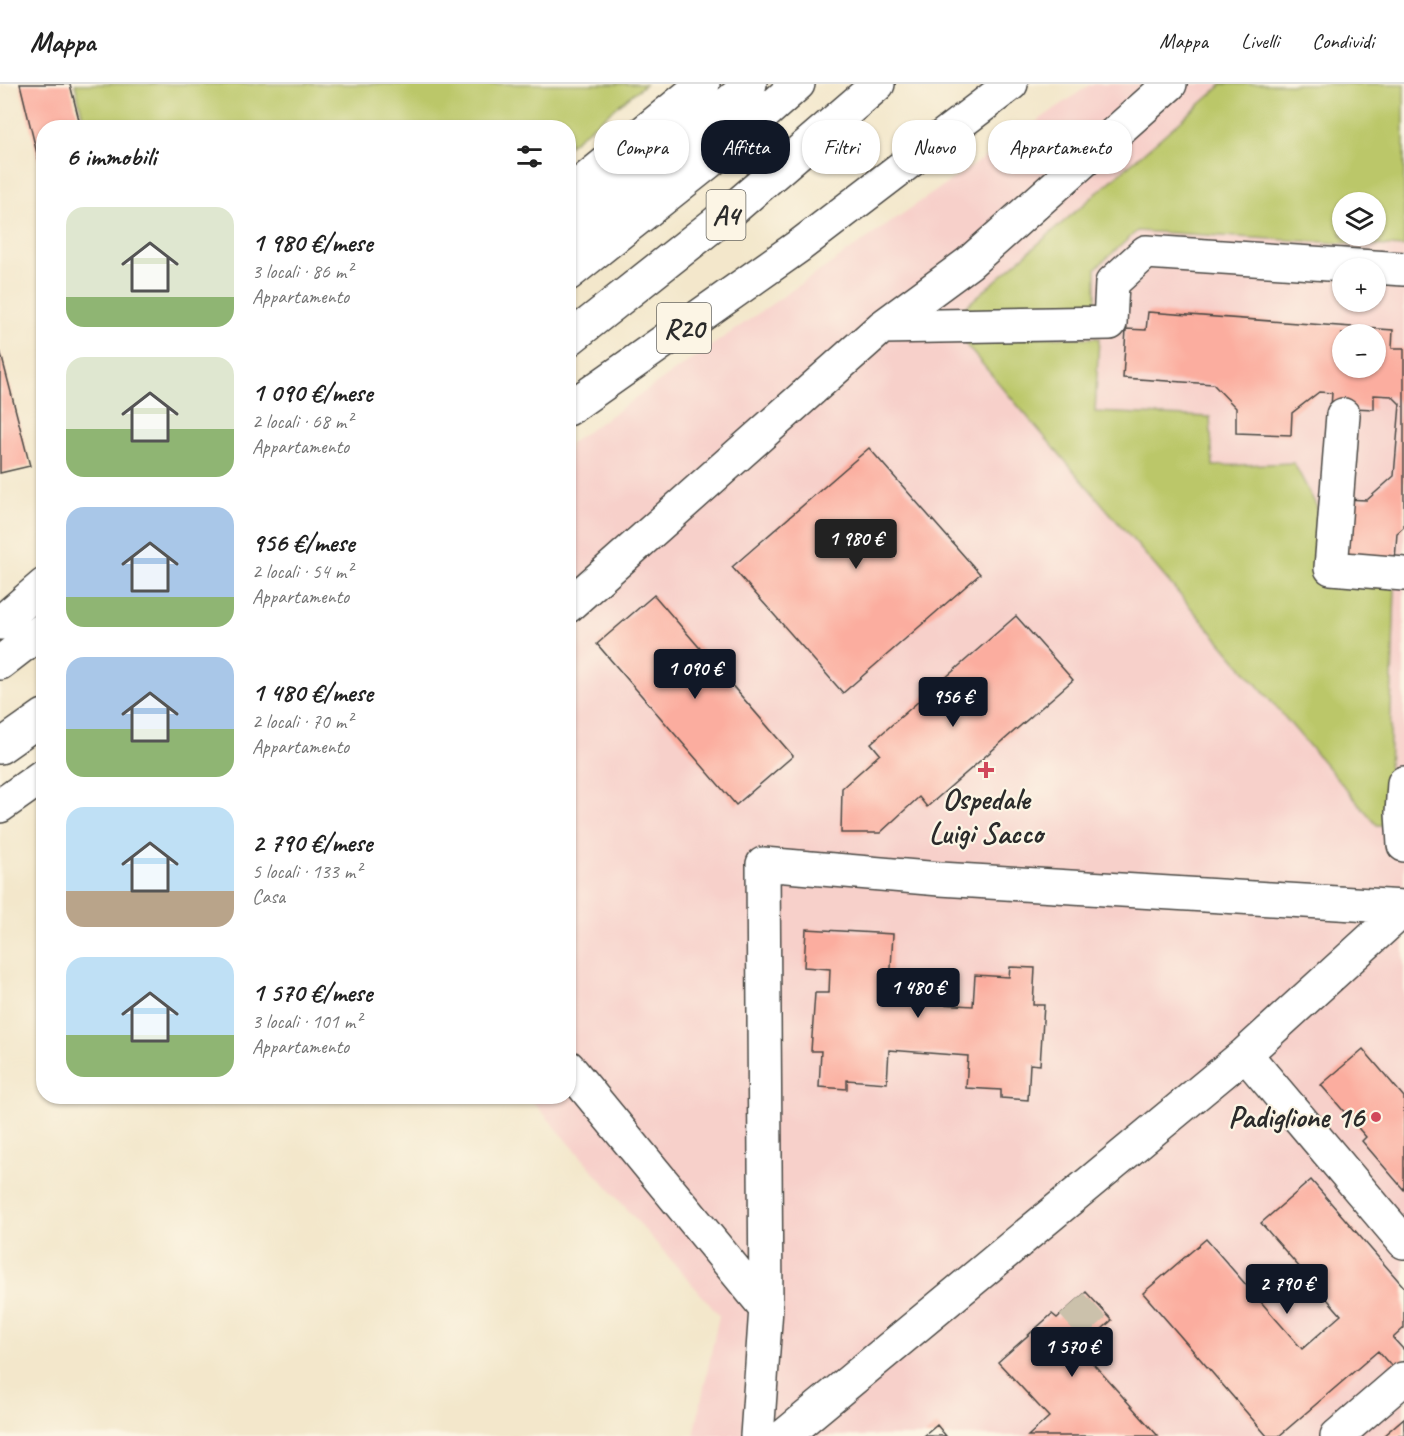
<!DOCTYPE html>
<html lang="it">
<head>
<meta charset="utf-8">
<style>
	body { margin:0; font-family:Caveat,sans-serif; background:#f2f2f2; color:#222; height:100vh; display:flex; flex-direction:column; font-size:22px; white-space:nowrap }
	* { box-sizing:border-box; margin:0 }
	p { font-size:20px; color:#767676 }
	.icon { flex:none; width:33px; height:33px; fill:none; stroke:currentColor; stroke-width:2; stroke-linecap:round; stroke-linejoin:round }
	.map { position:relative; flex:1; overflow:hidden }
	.details { position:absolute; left:36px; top:36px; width:540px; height:984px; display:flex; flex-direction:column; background:#fff; border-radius:24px; box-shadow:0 2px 4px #0004 }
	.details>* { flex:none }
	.top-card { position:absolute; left:594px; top:36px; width:570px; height:54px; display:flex; gap:12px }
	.fabs { position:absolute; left:1332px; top:108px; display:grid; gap:12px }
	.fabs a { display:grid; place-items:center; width:54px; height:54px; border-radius:50%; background:#fff; box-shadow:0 2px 4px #0004; font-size:30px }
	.price { position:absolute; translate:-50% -51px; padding:0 14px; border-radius:6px; background:#111827; color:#fff; font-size:20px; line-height:39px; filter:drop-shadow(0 2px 3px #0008) }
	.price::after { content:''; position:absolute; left:50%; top:36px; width:18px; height:14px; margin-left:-9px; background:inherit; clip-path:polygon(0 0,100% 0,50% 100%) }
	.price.on { background:#222; color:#fff }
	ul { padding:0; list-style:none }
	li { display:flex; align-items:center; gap:18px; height:150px; padding:0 30px }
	li span { display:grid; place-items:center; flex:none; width:168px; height:120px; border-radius:18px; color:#555 }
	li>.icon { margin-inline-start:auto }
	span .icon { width:72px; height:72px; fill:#fffc; stroke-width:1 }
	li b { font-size:26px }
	h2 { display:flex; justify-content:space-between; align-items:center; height:72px; padding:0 30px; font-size:26px }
	.chip { padding:0 21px; border-radius:24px; background:#fff; box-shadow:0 2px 4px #0004; font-size:21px; line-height:54px }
	.chip.on { background:#111827; color:#fff }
	header { display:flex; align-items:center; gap:36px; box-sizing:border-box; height:84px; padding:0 30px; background:#fff; border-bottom:2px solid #e0e0e0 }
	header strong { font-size:28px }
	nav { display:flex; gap:33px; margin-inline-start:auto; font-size:21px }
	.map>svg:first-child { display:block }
	.built { fill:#f7d0ca; fill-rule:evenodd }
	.green { fill:#bbc769; stroke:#73794a; stroke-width:1.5; fill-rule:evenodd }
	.building { fill:#fbad9f; fill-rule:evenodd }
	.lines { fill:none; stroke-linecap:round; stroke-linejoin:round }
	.minor-tunnel { stroke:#cbc1ab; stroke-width:33; stroke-dasharray:33 16; stroke-linecap:butt }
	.minor-casing { stroke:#494743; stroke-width:36 }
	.highway-casing { stroke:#494743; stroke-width:36 }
	.minor { stroke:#fff; stroke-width:33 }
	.highway { stroke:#fff; stroke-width:33 }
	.poi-dot { fill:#d1495b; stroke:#fcf5e5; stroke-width:2 }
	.labels { text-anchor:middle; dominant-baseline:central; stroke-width:4.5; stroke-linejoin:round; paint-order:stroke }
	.shield { fill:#fcf5e5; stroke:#6a6863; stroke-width:1.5 }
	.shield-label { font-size:28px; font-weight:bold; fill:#2b2b2b }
	.poi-label { font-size:30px; font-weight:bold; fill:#2b2b2b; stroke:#fcf5e5 }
</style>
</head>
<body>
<header>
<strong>Mappa</strong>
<nav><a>Mappa</a><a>Livelli</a><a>Condividi</a></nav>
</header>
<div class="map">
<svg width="1404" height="1352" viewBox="0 0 1404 1352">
	<rect width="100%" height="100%" fill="#fcf5e5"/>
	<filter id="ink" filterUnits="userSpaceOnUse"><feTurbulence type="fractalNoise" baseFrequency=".0167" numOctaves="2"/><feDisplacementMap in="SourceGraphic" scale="12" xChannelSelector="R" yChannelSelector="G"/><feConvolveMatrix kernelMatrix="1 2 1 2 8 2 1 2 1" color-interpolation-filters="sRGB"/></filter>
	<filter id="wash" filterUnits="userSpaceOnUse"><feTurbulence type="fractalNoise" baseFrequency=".008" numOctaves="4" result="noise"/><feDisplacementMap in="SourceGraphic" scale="24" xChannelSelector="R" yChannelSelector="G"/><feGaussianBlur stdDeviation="1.35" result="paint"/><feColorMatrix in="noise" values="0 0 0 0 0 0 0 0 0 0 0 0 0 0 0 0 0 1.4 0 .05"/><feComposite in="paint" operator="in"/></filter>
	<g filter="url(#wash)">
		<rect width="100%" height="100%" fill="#f3e7cb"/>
		<path class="built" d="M 1091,0 L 1404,0 L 1404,1352 L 694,1352 L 719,1231 L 529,1013 L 568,1012 L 569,360 ZM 1342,118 L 1376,118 L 1376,152 L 1342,152 ZM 1342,184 L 1376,184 L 1376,218 L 1342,218 ZM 1342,250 L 1376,250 L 1376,284 L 1342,284 Z"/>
		<path class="green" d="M 75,0 L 645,0 L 569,61 L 568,44 L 85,43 Z
			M 1223,0 L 1404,0 L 1404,163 L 1137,147 L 1096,184 L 1096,230 L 965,228 L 964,224 ZM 1342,118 L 1376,118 L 1376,152 L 1342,152 Z
			M 965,251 L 1099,254 L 1095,328 L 1210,333 L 1213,382 L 1294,379 L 1317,423 L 1314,494 L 1395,503 L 1388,719 L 1386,737 L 1383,741 L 1377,741 L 966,261 Z"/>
		<g id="blocks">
			<path class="building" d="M 20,0 L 70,0 L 81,44 L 44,44 L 44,98 Z
				M 1148,228 L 1393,246 L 1392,264 L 1404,264 L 1404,443 L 1397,449 L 1395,476 L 1338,471 L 1343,415 L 1367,416 L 1394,392 L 1400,320 L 1392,312 L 1374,311 L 1374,325 L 1331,323 L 1332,309 L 1319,308 L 1292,329 L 1291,351 L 1236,349 L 1236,324 L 1213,300 L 1123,294 L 1126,245 L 1146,246 ZM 1342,250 L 1376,250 L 1376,284 L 1342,284 Z
				M 0,266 L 30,382 L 0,389 Z
				M 869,364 L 980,490 L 843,609 L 732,483 Z
				M 654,511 L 793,672 L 736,721 L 597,560 Z
				M 1016,532 L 1073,596 L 927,723 L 919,713 L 880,749 L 841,749 L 842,704 L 880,670 L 871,659 Z
				M 806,845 L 893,850 L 889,917 L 973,922 L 975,891 L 1009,893 L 1010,883 L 1035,884 L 1033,921 L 1044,921 L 1040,981 L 1030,980 L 1028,1016 L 1001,1014 L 1001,1006 L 966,1004 L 968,972 L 889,966 L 887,999 L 847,996 L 847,1005 L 819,1003 L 821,967 L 811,967 L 815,909 L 829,909 L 830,885 L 804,883 Z
				M 1363,965 L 1404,1013 L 1404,1106 L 1362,1057 L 1366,1053 L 1321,1001 Z
				M 1311,1096 L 1404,1203 L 1404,1244 L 1393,1254 L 1404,1266 L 1404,1297 L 1378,1267 L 1279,1352 L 1267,1352 L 1143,1209 L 1206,1155 L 1302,1265 L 1341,1231 L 1261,1139 Z
				M 1086,1208 L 1112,1236 L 1080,1265 L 1158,1352 L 1028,1352 L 1049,1333 L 998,1278 L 1052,1230 L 1057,1234 Z
				M 1404,1334 L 1404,1352 L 1383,1352 Z
				M 937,1341 L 946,1352 L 924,1352 Z"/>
		</g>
	</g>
	<g filter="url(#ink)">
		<use href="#blocks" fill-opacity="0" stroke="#494743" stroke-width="1.5"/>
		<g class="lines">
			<path class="minor-tunnel" d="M 1072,1220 L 1098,1249"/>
			<defs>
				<path id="minor" d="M 882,243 L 1110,239 L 1112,199 L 1146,168 L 1404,185
					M 1343,331 L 1331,484 L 1404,490
					M 568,522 L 882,243 L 969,179 L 1170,0
					M 1404,699 L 1402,729 L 1404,761
					M 1245,970 L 1404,1158
					M 568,983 L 766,1224
					M 757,1352 L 766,1224 L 763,780 L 940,795 L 1404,823
					M 784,1352 L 1245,970 L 1404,825
					M 1337,1352 L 1403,1295"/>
				<path id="highway" d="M 568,110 L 703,0
					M 568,150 L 692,51 L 750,0
					M 568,190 L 720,69 L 798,0
					M 568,256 L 726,131 L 878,0
					M 568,325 L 799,162 L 1011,0
					M 0,539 L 44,501
					M 0,579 L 44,545
					M 0,663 L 44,632
					M 0,722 L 44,691"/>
			</defs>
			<use href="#minor" class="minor-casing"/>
			<use href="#highway" class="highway-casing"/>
			<use href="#minor" class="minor"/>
			<use href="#highway" class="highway"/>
		</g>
	</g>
	<g class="poi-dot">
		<path d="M983 677h6v6h6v6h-6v6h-6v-6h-6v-6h6z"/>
		<circle cx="1376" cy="1033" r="6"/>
	</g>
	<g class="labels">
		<g class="shield">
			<rect x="706.5" y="106" width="39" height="50" rx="4.5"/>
			<rect x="657" y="219" width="54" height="50" rx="4.5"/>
		</g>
		<g class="shield-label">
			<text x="726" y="131">A4</text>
			<text x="684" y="244">R20</text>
		</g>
		<g class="poi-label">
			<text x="986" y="715">Ospedale<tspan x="986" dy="34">Luigi Sacco</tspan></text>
			<text x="1364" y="1033" text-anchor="end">Padiglione 16</text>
		</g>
	</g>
</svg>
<div class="fabs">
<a><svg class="icon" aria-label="layers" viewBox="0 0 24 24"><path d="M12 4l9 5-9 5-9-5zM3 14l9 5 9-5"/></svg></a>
<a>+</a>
<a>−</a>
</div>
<b class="price on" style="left:856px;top:486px">1 980 €</b>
<b class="price" style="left:695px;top:616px">1 090 €</b>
<b class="price" style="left:953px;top:644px">956 €</b>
<b class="price" style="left:918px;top:935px">1 480 €</b>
<b class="price" style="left:1287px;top:1231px">2 790 €</b>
<b class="price" style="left:1072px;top:1294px">1 570 €</b>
<div class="top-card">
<a class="chip">Compra</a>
<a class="chip on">Affitta</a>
<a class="chip">Filtri</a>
<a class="chip">Nuovo</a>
<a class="chip">Appartamento</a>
</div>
<section class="details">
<h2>6 immobili<svg class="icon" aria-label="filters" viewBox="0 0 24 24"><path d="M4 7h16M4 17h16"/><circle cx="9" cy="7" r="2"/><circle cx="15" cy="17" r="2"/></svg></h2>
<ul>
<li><span style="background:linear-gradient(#dfe7d0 75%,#8fb573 0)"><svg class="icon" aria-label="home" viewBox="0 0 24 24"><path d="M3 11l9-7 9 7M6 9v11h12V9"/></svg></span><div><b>1 980 €/mese</b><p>3 locali · 86 m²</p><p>Appartamento</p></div></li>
<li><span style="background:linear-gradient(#dfe7d0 60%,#8fb573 0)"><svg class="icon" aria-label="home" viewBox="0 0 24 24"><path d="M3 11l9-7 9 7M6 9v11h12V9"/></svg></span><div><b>1 090 €/mese</b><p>2 locali · 68 m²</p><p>Appartamento</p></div></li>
<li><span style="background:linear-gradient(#a9c7e8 75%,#8fb573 0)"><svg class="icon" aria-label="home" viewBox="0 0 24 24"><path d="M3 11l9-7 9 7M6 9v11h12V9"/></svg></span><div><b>956 €/mese</b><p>2 locali · 54 m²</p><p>Appartamento</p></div></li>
<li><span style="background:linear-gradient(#a9c7e8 60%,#8fb573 0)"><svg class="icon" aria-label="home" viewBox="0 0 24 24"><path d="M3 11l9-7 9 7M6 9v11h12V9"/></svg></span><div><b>1 480 €/mese</b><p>2 locali · 70 m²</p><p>Appartamento</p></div></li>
<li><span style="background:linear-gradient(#bfe0f5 70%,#b9a48a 0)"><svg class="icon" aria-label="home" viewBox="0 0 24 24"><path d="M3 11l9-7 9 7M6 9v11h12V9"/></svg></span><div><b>2 790 €/mese</b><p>5 locali · 133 m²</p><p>Casa</p></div></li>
<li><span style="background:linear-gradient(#bfe0f5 65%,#8fb573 0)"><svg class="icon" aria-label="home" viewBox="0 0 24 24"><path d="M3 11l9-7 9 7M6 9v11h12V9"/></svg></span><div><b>1 570 €/mese</b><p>3 locali · 101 m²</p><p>Appartamento</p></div></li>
</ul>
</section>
</div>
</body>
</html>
